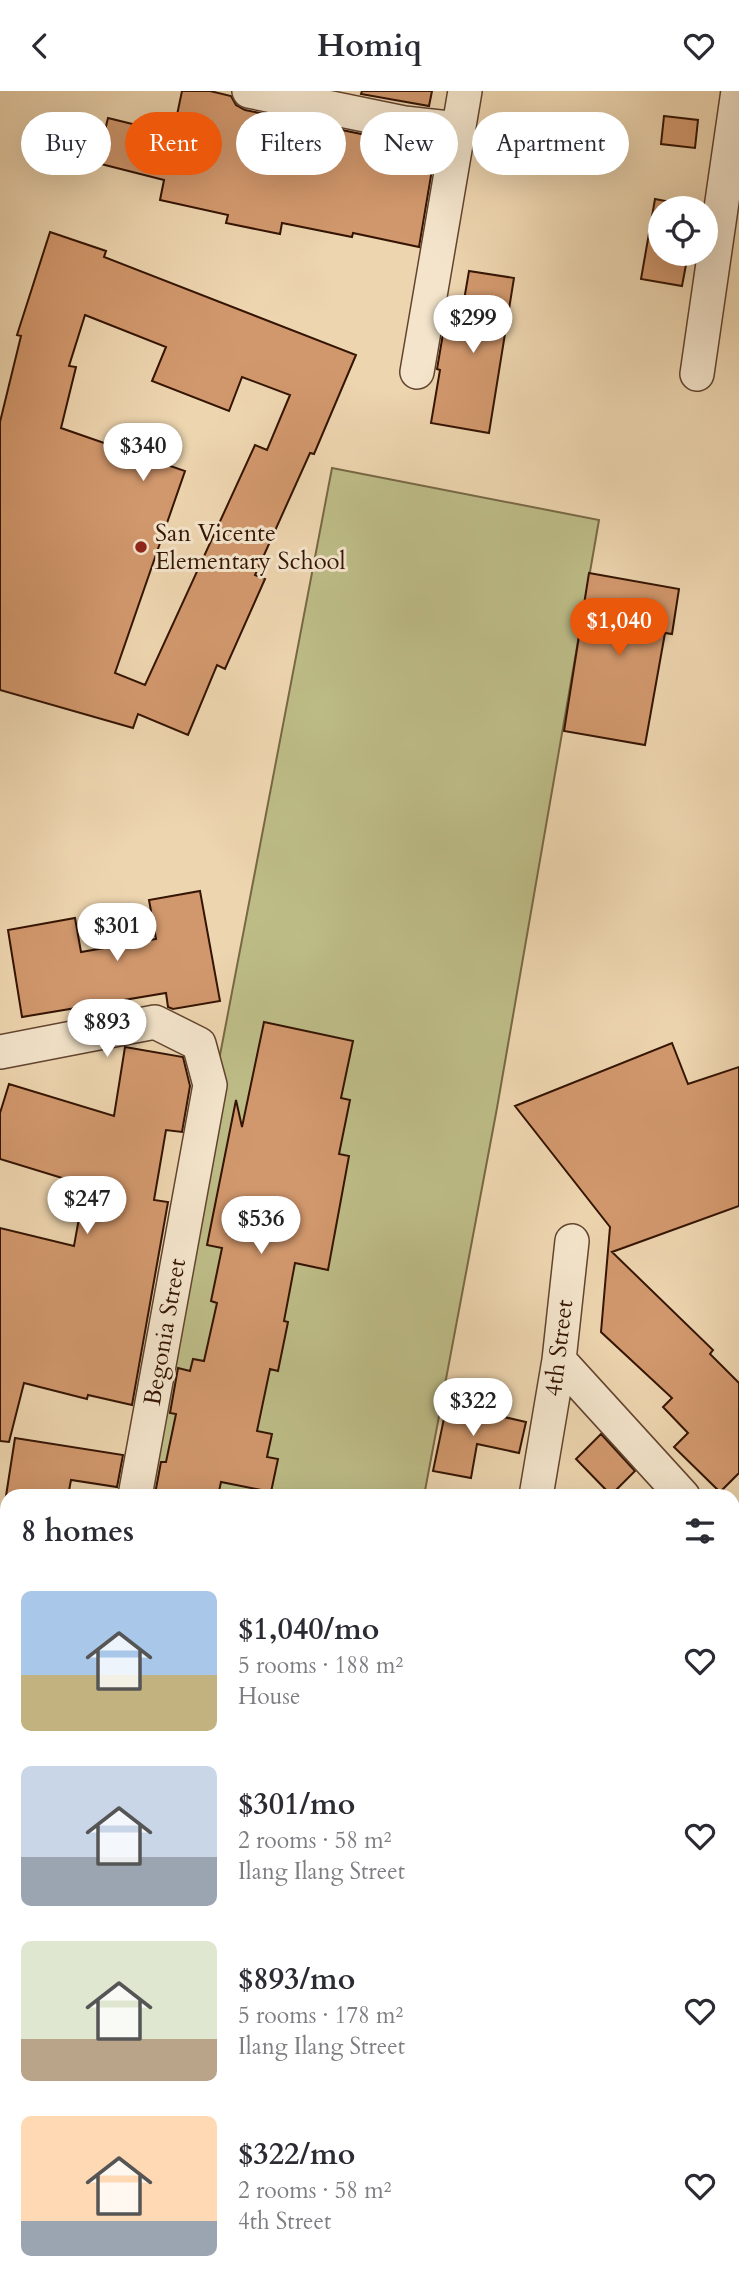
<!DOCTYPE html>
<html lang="en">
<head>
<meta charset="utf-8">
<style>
	body { margin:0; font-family:Cardo,serif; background:#f2f2f3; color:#2b2b33; height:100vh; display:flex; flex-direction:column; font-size:26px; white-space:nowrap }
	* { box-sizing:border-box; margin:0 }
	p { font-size:23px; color:#7c7c81 }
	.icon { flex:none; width:38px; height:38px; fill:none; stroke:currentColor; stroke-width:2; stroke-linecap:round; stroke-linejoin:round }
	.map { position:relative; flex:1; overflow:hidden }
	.side { position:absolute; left:0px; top:1398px; width:740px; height:800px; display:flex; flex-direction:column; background:#fff; border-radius:21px 21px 0 0; box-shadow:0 7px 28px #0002 }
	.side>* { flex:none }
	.hud { position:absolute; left:21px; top:21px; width:698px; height:63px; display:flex; gap:14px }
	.fabs { position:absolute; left:648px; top:105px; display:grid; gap:14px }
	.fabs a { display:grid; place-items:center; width:70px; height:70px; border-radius:50%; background:#fff; box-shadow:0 7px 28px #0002; font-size:35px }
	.price { position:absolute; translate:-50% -60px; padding:0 16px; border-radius:24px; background:#fff; color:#222; font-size:23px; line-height:46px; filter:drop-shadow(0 2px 4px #0008) }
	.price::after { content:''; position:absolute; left:50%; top:42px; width:21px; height:16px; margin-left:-10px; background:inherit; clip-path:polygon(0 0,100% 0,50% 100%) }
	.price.selected { background:#ea580c; color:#fff }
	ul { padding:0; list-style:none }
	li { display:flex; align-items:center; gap:21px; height:175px; padding:0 21px }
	li span { display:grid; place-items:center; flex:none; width:196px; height:140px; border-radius:10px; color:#555 }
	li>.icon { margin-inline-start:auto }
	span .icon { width:84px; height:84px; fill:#fffc; stroke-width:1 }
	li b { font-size:30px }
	h2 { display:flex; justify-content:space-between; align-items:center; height:84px; padding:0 21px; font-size:30px }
	.chip { padding:0 24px; border-radius:32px; background:#fff; box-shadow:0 7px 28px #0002; font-size:24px; line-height:63px }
	.chip.selected { background:#ea580c; color:#fff }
	header { display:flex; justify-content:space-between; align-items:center; height:91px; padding:0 21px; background:#fff; font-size:32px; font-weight:800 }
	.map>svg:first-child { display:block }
	.green { fill:#bdbc87; stroke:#786845; stroke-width:2 }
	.building { fill:#d2986d; stroke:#341403; stroke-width:2; fill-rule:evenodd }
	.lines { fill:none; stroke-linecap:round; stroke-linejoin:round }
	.street-casing { stroke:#62442e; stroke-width:36 }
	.secondary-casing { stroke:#341403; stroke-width:41 }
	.street { stroke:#f3e4cb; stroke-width:33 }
	.secondary { stroke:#f3e4cb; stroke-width:38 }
	.poi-dot { fill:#8f2418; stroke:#f3e4cb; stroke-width:2.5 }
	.labels { text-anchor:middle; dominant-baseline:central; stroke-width:6; stroke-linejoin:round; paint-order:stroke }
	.poi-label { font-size:24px; fill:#341403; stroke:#f3e4cb; text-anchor:start }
	.street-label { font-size:24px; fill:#341403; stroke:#f3e4cb }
</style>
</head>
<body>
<header><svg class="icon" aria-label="back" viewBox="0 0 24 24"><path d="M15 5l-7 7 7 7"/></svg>Homiq<svg class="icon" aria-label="heart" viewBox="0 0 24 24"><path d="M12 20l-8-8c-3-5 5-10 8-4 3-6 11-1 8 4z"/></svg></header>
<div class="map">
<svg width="739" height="2197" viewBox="0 0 739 2197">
	<rect width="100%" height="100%" fill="#edd5af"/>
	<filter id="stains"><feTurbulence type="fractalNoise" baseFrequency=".00286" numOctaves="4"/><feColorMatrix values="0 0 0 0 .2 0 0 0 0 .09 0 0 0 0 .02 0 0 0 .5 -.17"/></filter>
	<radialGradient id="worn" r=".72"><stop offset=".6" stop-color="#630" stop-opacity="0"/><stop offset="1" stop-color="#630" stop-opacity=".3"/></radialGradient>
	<path class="green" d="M 332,377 L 599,429 L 497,1017 L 424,1405 L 168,1405 L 137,1399 Z"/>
	<path class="building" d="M 182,0 L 210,0 L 231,5 L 236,14 L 245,19 L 400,51 L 436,55 L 419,156 L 353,142 L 352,146 L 282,132 L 280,143 L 226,132 L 228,124 L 160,109 L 164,89 L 97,72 L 108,27 L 173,43 Z
		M 362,0 L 432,0 L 429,15 L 361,3 Z
		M 664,25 L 698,29 L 695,57 L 661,53 Z
		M 655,108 L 696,116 L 660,117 L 660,163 L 688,163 L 682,195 L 641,188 Z
		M 50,141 L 106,160 L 104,166 L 356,264 L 314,363 L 310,362 L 255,484 L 265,488 L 225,578 L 217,574 L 188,644 L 138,623 L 133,637 L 0,599 L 0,331 L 21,245 L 17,244 ZM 85,224 L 166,256 L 152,290 L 229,320 L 242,286 L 290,304 L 267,359 L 255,354 L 145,594 L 115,582 L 185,380 L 61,337 L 76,276 L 69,275 Z
		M 469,180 L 514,187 L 489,342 L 431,332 L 440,279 L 437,278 L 446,225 L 461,227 Z
		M 589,482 L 679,498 L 672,543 L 665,542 L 645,654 L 564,640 Z
		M 200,800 L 220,910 L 173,918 L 168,916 L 166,902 L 22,926 L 8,839 L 75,827 L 81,861 L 156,848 L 149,809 Z
		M 264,931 L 353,950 L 341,1007 L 350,1009 L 339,1063 L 349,1065 L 328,1179 L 295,1172 L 284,1230 L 288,1231 L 278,1280 L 270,1278 L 257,1340 L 272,1343 L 267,1366 L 278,1368 L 271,1401 L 221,1391 L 218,1405 L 171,1405 L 155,1403 L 161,1371 L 166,1371 L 176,1323 L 170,1322 L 178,1277 L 190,1280 L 193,1268 L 204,1270 L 217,1212 L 211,1210 L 222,1157 L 207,1154 L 236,1009 L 242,1036 Z
		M 672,952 L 688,993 L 739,976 L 739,1115 L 612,1161 L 713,1259 L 710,1263 L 739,1292 L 739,1382 L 720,1401 L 674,1356 L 688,1342 L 663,1316 L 672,1307 L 601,1241 L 610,1136 L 515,1015 Z
		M 125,956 L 183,966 L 190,995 L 182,1041 L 166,1039 L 154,1109 L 168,1111 L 132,1314 L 88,1304 L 87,1308 L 24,1292 L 9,1351 L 0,1350 L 0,1137 L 74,1155 L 85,1094 L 0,1068 L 0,1022 L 9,993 L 114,1025 Z
		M 447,1313 L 526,1331 L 519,1362 L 477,1353 L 471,1387 L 433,1380 Z
		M 601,1343 L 635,1380 L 611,1404 L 576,1368 Z
		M 15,1347 L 123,1364 L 117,1396 L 71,1389 L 68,1405 L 6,1405 Z"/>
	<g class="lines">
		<defs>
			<path id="street" d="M 249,0 L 404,32 L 458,38
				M 417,281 L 465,0
				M 697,283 L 738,0
				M 0,961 L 155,931 L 199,953 L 210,994 L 135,1405
				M 559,1269 L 683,1405
				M 536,1405 L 559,1269 L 572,1150
				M 733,1461 L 739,1467
				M 733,1633 L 739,1627
				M 0,2179 L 7,2136
				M 425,2197 L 426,2191"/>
			<path id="secondary" d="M 0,1853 L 7,1855
				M 733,2124 L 739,2127"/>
		</defs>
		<use href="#street" class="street-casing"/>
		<use href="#secondary" class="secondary-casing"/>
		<use href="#street" class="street"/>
		<use href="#secondary" class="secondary"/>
	</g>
	<circle class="poi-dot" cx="141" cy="456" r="7"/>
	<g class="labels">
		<g class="poi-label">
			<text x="155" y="442">San Vicente<tspan x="155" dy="28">Elementary School</tspan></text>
		</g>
		<g class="street-label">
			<text transform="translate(165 1241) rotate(-80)">Begonia Street</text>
			<text transform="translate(559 1257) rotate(-83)">4th Street</text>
		</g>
	</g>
	<rect width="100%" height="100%" filter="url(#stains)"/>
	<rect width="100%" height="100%" fill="url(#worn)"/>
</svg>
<div class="fabs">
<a><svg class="icon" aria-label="locate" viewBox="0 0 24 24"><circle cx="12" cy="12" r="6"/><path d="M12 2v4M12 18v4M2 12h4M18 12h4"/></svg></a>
</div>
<b class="price" style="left:473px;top:264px">$299</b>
<b class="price" style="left:143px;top:392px">$340</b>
<b class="price selected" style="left:619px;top:567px">$1,040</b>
<b class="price" style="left:117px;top:872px">$301</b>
<b class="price" style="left:107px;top:968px">$893</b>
<b class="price" style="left:87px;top:1145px">$247</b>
<b class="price" style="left:261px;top:1165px">$536</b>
<b class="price" style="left:473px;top:1347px">$322</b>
<div class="hud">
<a class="chip">Buy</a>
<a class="chip selected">Rent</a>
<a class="chip">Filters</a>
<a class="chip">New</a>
<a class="chip">Apartment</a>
</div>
<section class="side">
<h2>8 homes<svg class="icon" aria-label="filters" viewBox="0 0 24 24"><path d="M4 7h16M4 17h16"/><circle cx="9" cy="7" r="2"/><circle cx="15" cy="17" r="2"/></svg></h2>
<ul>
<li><span style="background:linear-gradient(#a9c7e8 60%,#c2b280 0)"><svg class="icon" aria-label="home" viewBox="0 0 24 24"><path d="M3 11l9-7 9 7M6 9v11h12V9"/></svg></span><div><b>$1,040/mo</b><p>5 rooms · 188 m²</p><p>House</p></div><svg class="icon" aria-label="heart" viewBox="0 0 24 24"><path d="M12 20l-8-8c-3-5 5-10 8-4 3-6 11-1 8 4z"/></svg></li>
<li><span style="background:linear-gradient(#c9d6e8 65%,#9aa5b1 0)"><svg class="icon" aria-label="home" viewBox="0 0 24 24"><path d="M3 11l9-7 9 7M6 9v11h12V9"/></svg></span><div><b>$301/mo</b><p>2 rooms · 58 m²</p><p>Ilang Ilang Street</p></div><svg class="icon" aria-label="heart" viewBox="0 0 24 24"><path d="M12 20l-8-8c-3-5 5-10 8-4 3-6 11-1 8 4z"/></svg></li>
<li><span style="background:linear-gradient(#dfe7d0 70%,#b9a48a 0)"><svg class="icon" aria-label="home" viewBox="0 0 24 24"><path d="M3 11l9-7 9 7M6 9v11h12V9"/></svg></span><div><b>$893/mo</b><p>5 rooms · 178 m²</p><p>Ilang Ilang Street</p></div><svg class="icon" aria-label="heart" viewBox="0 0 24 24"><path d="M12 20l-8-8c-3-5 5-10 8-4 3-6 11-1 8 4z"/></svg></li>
<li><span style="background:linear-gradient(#ffd9b3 75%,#9aa5b1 0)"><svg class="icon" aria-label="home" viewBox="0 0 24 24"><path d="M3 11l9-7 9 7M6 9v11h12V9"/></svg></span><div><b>$322/mo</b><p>2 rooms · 58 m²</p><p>4th Street</p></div><svg class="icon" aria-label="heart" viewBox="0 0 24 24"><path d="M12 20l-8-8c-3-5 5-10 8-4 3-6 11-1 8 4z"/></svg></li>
</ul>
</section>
</div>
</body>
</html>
